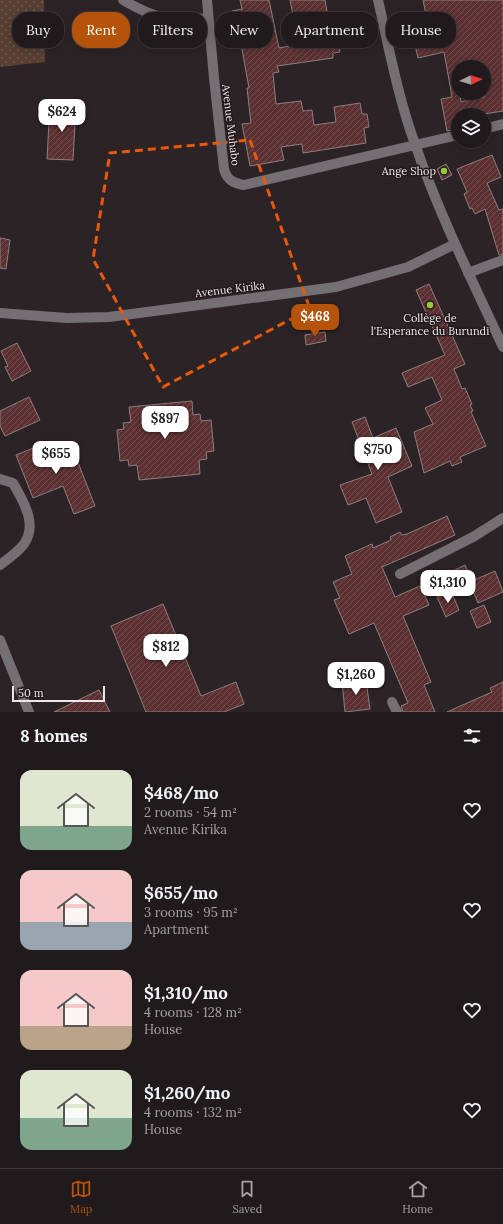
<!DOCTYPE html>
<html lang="en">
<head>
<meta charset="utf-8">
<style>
	body { margin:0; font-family:Lora,serif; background:#2d272a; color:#f1f3f6; height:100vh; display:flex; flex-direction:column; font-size:15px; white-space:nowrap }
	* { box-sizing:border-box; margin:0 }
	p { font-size:13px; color:#a2a1a4 }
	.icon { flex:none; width:22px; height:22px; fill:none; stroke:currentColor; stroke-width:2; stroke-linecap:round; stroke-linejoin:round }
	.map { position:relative; height:712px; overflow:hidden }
	.side { display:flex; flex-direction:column; background:#211a1d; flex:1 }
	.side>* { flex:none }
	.top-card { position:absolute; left:12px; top:12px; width:479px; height:36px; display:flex; gap:8px }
	.needle { width:26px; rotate:85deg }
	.buttons { position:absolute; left:451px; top:60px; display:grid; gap:8px }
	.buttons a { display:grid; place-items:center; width:40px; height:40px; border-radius:50%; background:#211a1d; box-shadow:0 2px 10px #0003,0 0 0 1px #3e383b; font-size:20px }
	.scale { position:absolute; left:12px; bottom:10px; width:93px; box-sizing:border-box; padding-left:4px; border:2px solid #eee7ea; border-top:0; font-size:11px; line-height:14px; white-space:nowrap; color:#eee7ea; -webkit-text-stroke:3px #231a1d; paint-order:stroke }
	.price { position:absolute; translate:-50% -34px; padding:0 9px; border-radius:8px; background:#fff; color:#222; font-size:13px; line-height:26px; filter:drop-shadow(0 1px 2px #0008) }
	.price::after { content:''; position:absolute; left:50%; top:24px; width:12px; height:9px; margin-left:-6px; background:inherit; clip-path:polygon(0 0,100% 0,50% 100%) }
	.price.current { background:#b45309; color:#fff }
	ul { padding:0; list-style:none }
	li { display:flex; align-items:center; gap:12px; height:100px; padding:0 20px }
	li span { display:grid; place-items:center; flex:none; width:112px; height:80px; border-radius:12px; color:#555 }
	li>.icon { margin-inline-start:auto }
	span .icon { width:48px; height:48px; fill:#fffc; stroke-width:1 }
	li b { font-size:17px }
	h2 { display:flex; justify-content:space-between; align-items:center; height:48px; padding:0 20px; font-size:17px }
	.chip { padding:0 14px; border-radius:16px; background:#211a1d; box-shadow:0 2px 10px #0003,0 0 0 1px #3e383b; font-size:14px; line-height:36px }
	.chip.current { background:#b45309; color:#fff }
	.menu { display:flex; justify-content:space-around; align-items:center; height:56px; border-top:1px solid #3e383b; background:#211a1d; font-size:11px; color:#a2a1a4 }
	.menu a { display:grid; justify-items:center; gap:2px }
	.menu .current { color:#b45309 }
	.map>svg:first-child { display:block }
	.grass { fill:url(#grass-dots) }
	.building { fill:url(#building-hatch); stroke:#8c7f7f; fill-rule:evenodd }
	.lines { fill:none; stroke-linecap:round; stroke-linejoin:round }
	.minor { stroke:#736f73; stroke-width:10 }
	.marked { fill:none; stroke:#e8590c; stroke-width:3; stroke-dasharray:8 5; stroke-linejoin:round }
	.poi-dot { fill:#95cc3b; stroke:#231a1d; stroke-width:1.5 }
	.labels { text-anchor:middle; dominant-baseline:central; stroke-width:3; stroke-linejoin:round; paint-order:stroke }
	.street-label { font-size:11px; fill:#eee7ea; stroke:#231a1d }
	.poi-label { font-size:11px; fill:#eee7ea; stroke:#231a1d; text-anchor:end }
</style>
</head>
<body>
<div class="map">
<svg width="503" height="712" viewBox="0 0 503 712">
	<defs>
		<pattern id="grass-dots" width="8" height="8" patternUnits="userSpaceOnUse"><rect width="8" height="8" fill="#573f33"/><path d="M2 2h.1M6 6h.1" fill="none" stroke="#6f5b51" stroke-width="1.8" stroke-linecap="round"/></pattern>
		<pattern id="building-hatch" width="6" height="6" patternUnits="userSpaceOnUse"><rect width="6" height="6" fill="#5c3031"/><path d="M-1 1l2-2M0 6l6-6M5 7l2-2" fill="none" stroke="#744e4f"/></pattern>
	</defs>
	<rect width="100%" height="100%" fill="#2c2327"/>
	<path class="grass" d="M 0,0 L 44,0 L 45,62 L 0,67 Z"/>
	<path class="building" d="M 240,0 L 269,0 L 279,48 L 306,43 L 301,21 L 299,21 L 298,14 L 293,15 L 290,0 L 325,0 L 330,28 L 336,27 L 340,52 L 333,53 L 333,58 L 277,66 L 279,72 L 273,73 L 276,104 L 301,101 L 303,111 L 312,110 L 314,125 L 336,122 L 334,107 L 360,103 L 362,114 L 367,114 L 369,127 L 364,128 L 366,143 L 303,153 L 302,144 L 281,147 L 284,160 L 250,166 L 242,124 L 251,123 L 247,88 L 249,88 L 241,44 L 239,44 L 232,11 L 242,9 Z
		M 423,0 L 503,0 L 503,111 L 478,115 L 458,115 L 458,129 L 447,131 L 441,99 L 452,97 L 444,52 L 418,58 L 411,28 L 428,24 ZM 458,67 L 484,67 L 484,97 L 461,102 L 460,95 L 458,96 Z
		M 73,100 L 75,123 L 73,160 L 47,159 L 49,122 L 58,123 L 57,101 Z
		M 492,155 L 501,177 L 487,183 L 499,210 L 503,209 L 503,254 L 499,255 L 485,209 L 475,214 L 472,208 L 470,209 L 464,194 L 467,192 L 457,169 Z
		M 446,164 L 452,175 L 442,180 L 437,169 Z
		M 0,238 L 10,240 L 6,269 L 0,268 Z
		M 429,284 L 465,364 L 454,369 L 462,389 L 465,388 L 472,404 L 470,405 L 473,411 L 471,412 L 486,446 L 460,457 L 462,462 L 452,466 L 450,461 L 424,473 L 414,432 L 433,424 L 425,408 L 442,400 L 432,377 L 408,387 L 402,373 L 445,355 L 416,290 Z
		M 325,332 L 326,341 L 306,345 L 305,335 Z
		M 17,343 L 31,371 L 12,381 L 5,367 L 8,366 L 1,351 Z
		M 29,397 L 40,420 L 5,436 L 0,426 L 0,411 Z
		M 192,401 L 193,415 L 200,414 L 201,421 L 211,420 L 214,451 L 206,452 L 207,459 L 199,460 L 200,474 L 139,480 L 137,465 L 129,466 L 128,460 L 120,461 L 117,430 L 124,429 L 123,423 L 131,422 L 129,407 Z
		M 365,417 L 373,438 L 396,428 L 412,466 L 388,477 L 402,512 L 376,523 L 366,498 L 348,505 L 340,485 L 372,474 L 352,422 Z
		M 70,442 L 95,506 L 74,514 L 63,486 L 33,498 L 16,455 L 36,447 L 39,454 Z
		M 447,516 L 455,535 L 382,567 L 395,597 L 420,586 L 429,605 L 403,616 L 431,682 L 424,685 L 435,712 L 403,712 L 401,706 L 408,703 L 374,623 L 349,634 L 334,600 L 340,598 L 333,582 L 352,574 L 345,556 L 372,544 L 373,548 L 391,540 L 390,537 L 400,532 L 402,535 L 407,534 Z
		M 465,565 L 472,581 L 495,571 L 503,592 L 478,603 L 471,586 L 461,590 L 453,571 Z
		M 451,591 L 459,610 L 446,617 L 437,597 Z
		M 163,604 L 201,696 L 236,682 L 244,704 L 224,712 L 146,712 L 111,626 Z
		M 484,605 L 491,622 L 477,628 L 470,611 Z
		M 366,680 L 370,709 L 345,712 L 342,682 Z
		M 503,682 L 503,712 L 447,712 L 492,692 L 490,688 Z
		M 99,690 L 110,712 L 54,712 Z"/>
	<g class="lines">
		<path class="minor" d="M 123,0 C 159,21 168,20 208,18
			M 207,0 L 214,78 L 224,169 C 227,180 233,183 244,185 L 458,135
			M 378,0 C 389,48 398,97 415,144 C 439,214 472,280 503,347
			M 484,129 L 503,124
			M 468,273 L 503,260
			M 0,313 L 67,318 L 109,317 L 336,287 L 408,267 L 455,244
			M 0,479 L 13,483 C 23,501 38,524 24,544 C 18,552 8,559 0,565
			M 400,574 L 473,537 L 503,518
			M 0,640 L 29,712
			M 392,702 L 397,712"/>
	</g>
	<path class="marked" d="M 250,140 L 310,309 L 163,387 L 93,259 L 110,153 Z"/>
	<g class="poi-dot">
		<circle cx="444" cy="171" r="4"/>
		<circle cx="430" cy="305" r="4"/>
	</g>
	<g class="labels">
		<g class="street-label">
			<text transform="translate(231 125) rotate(83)">Avenue Muhabo</text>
			<text transform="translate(230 289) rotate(-7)">Avenue Kirika</text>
		</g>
		<g class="poi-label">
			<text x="436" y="171">Ange Shop</text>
			<text x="430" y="318" text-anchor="middle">Collège de<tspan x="430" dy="13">l'Esperance du Burundi</tspan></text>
		</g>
	</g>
</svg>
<div class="buttons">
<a><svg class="needle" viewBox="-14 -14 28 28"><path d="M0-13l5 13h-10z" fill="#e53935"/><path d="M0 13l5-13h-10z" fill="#a2a1a4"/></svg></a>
<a><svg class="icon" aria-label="layers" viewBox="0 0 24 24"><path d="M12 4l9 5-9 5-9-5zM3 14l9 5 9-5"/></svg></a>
</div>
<div class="scale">50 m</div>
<b class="price" style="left:62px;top:133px">$624</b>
<b class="price current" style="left:315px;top:338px">$468</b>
<b class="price" style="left:165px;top:440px">$897</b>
<b class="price" style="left:378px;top:471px">$750</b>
<b class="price" style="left:56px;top:475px">$655</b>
<b class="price" style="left:448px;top:604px">$1,310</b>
<b class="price" style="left:166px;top:668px">$812</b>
<b class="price" style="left:356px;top:696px">$1,260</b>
<div class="top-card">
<a class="chip">Buy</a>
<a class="chip current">Rent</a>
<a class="chip">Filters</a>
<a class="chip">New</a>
<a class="chip">Apartment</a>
<a class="chip">House</a>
</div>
</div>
<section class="side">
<h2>8 homes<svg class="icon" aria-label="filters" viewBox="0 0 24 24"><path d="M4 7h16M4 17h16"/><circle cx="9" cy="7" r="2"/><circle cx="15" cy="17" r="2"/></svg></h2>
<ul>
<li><span style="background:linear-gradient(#dfe7d0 70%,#7fa58c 0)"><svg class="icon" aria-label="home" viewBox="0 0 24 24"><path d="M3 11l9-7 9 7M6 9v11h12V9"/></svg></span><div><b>$468/mo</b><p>2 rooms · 54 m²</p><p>Avenue Kirika</p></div><svg class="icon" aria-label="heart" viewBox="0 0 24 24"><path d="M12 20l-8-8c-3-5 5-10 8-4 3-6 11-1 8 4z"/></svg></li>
<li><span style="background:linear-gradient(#f6c9c9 65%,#9aa5b1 0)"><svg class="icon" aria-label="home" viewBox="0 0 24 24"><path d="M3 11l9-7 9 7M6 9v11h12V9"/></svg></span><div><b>$655/mo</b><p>3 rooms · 95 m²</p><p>Apartment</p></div><svg class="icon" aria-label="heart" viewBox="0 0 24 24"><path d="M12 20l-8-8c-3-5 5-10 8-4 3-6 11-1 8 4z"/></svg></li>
<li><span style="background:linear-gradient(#f6c9c9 70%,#b9a48a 0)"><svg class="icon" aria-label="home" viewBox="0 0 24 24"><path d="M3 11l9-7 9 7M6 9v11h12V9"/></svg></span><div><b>$1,310/mo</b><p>4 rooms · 128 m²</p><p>House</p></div><svg class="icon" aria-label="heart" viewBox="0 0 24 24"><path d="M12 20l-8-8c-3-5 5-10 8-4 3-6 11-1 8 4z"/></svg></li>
<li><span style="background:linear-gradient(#dfe7d0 60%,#7fa58c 0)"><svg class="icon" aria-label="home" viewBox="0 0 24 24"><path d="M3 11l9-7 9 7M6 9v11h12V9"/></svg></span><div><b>$1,260/mo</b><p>4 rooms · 132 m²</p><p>House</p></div><svg class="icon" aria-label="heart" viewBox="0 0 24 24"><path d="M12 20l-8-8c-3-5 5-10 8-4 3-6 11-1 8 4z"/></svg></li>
</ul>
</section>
<nav class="menu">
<a class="current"><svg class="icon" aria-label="map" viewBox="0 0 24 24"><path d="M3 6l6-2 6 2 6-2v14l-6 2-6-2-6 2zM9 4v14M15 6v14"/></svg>Map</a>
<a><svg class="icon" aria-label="saved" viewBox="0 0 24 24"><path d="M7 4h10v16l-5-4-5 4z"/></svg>Saved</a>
<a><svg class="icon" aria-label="home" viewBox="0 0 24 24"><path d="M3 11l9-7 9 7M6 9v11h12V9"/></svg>Home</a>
</nav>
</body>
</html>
